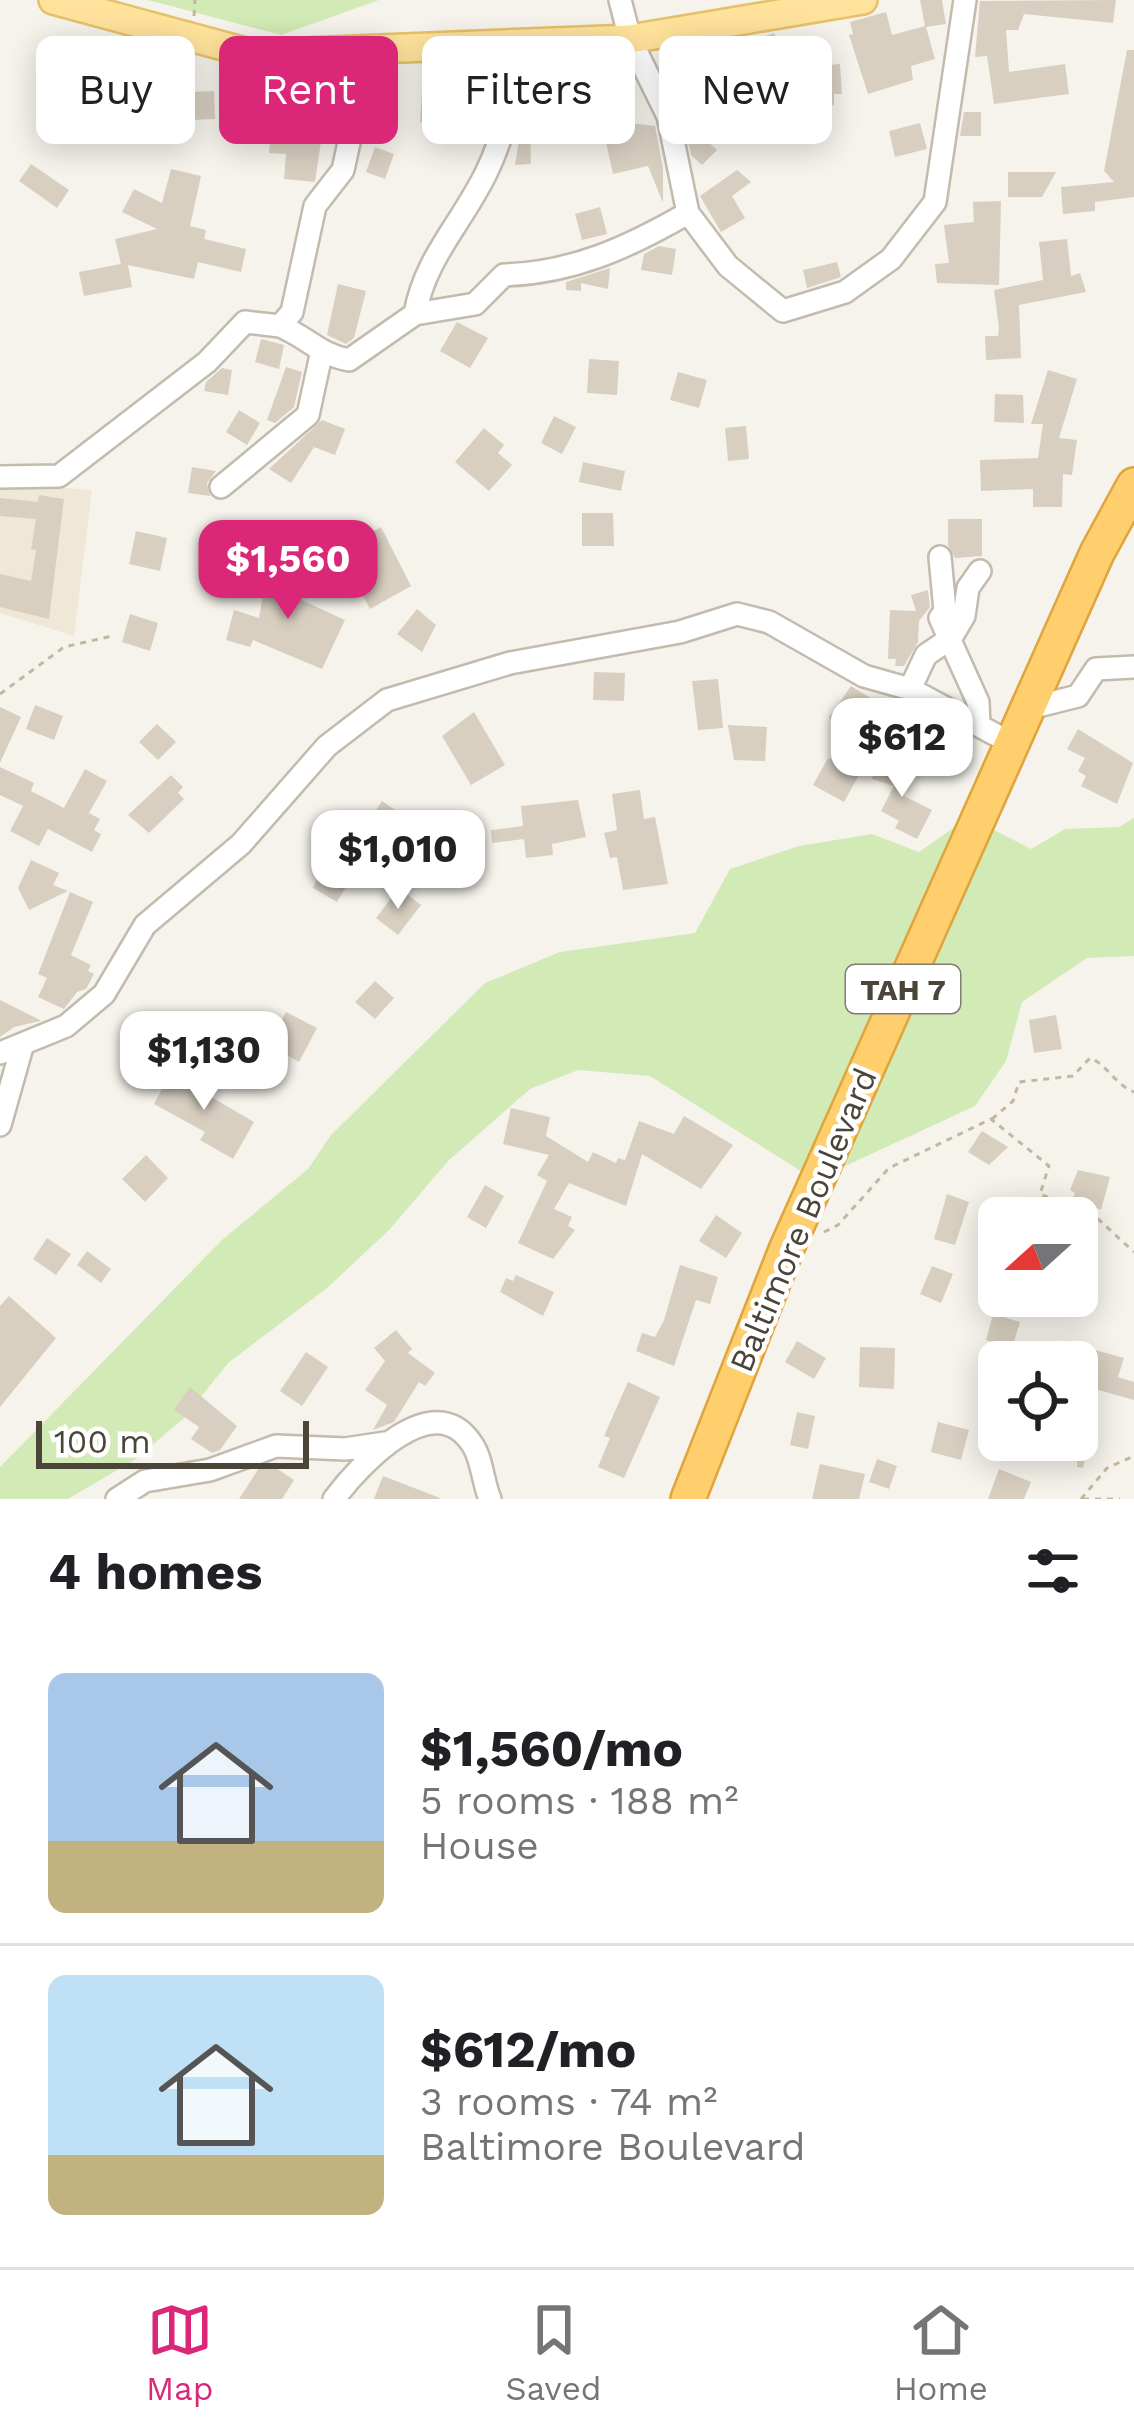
<!DOCTYPE html>
<html lang="en">
<head>
<meta charset="utf-8">
<style>
	body { margin:0; font-family:"Work Sans",sans-serif; background:#f2f2f2; color:#202124; height:100vh; display:flex; flex-direction:column; font-size:45px; white-space:nowrap }
	* { box-sizing:border-box; margin:0 }
	p { font-size:39px; color:#757577 }
	.icon { flex:none; width:66px; height:66px; fill:none; stroke:currentColor; stroke-width:2; stroke-linecap:round; stroke-linejoin:round }
	.map { position:relative; height:1499px; overflow:hidden }
	.sheet { display:flex; flex-direction:column; background:#fff; flex:1 }
	.sheet>* { flex:none }
	.top-card { position:absolute; left:36px; top:36px; width:1062px; height:108px; display:flex; gap:24px }
	.needle { width:78px; rotate:249deg }
	.tools { position:absolute; left:978px; top:1197px; display:grid; gap:24px }
	.tools a { display:grid; place-items:center; width:120px; height:120px; border-radius:18px; background:#fff; box-shadow:0 6px 30px #0003; font-size:60px }
	.scale { position:absolute; left:36px; bottom:30px; width:273px; box-sizing:border-box; padding-left:12px; border:6px solid #4b4439; border-top:0; font-size:33px; line-height:42px; white-space:nowrap; color:#4b4439; -webkit-text-stroke:9px #fff; paint-order:stroke }
	.price { position:absolute; translate:-50% -102px; padding:0 27px; border-radius:24px; background:#fff; color:#222; font-size:39px; line-height:78px; filter:drop-shadow(0 3px 6px #0008) }
	.price::after { content:''; position:absolute; left:50%; top:72px; width:36px; height:27px; margin-left:-18px; background:inherit; clip-path:polygon(0 0,100% 0,50% 100%) }
	.price.current { background:#db2777; color:#fff }
	ul { padding:0; list-style:none }
	li { display:flex; align-items:center; gap:36px; height:300px; padding:0 48px }
	li+li { border-top:3px solid #e0e0e0 }
	li span { display:grid; place-items:center; flex:none; width:336px; height:240px; border-radius:18px; color:#555 }
	li>.icon { margin-inline-start:auto }
	span .icon { width:144px; height:144px; fill:#fffc; stroke-width:1 }
	li b { font-size:51px }
	h2 { display:flex; justify-content:space-between; align-items:center; height:144px; padding:0 48px; font-size:51px }
	.tag { padding:0 42px; border-radius:18px; background:#fff; box-shadow:0 6px 30px #0003; font-size:42px; line-height:108px }
	.tag.current { background:#db2777; color:#fff }
	.tab-bar { display:flex; justify-content:space-around; align-items:center; height:168px; border-top:3px solid #e0e0e0; background:#fff; font-size:33px; color:#757577 }
	.tab-bar a { display:grid; justify-items:center; gap:6px }
	.tab-bar .current { color:#db2777 }
	.map>svg:first-child { display:block }
	.education { fill:#efe8d6 }
	.green { fill:#d2eab5 }
	.building { fill:#d8cfc1 }
	.lines { fill:none; stroke-linecap:round; stroke-linejoin:round }
	.minor-casing { stroke:#c2bbae; stroke-width:26 }
	.major-casing { stroke:#e6c16a; stroke-width:32 }
	.highway-casing { stroke:#e0a43c; stroke-width:38 }
	.path { stroke:#c4b79f; stroke-width:3; stroke-dasharray:6 6; stroke-linecap:butt }
	.minor { stroke:#fff; stroke-width:21 }
	.major { stroke:#ffe39c; stroke-width:27 }
	.highway { stroke:#ffcf6e; stroke-width:33 }
	.labels { text-anchor:middle; dominant-baseline:central; stroke-width:9; stroke-linejoin:round; paint-order:stroke }
	.shield { fill:#fff; stroke:#817c74; stroke-width:3 }
	.shield-label { font-size:30px; font-weight:bold; fill:#4b4439 }
	.street-label { font-size:33px; fill:#4b4439; stroke:#fff }
</style>
</head>
<body>
<div class="map">
<svg width="1134" height="1499" viewBox="0 0 1134 1499">
	<rect width="100%" height="100%" fill="#f6f3ec"/>
	<path class="education" d="M 0,483 L 92,490 L 74,636 L 0,613 Z"/>
	<path class="green" d="M 148,0 L 379,0 L 281,35 Z
		M 969,817 L 1031,849 L 1065,829 L 1119,827 L 1134,818 L 1134,956 L 1087,958 L 1022,1002 L 1006,1061 L 975,1106 L 815,1180 L 650,1076 L 578,1070 L 530,1089 L 449,1160 L 389,1230 L 327,1288 L 228,1363 L 184,1418 L 136,1459 L 68,1499 L 0,1499 L 0,1467 L 222,1240 L 308,1169 L 331,1135 L 485,983 L 560,952 L 695,933 L 730,869 L 799,846 L 872,834 L 919,852 Z"/>
	<path class="building" d="M 920,0 L 942,0 L 946,24 L 926,27 L 935,59 L 911,66 L 913,80 L 868,94 L 849,35 L 853,34 L 850,22 L 886,12 L 892,35 L 925,26 Z
		M 1116,0 L 1113,23 L 1024,14 L 1018,30 L 1006,30 L 1009,72 L 1065,64 L 1069,94 L 994,104 L 987,56 L 975,57 L 980,1 Z
		M 774,33 L 782,49 L 737,75 L 751,123 L 734,128 L 723,90 L 695,130 L 717,150 L 702,165 L 691,155 L 675,79 L 670,80 L 661,52 L 704,45 L 708,56 Z
		M 1127,50 L 1134,50 L 1134,197 L 1095,202 L 1095,211 L 1063,214 L 1061,187 L 1114,182 L 1104,171 Z
		M 552,63 L 590,73 L 584,92 L 627,90 L 629,123 L 655,126 L 663,168 L 663,203 L 648,166 L 613,174 L 603,129 L 530,126 L 531,164 L 515,165 L 524,108 L 610,110 L 611,105 L 530,84 L 533,64 L 551,69 Z
		M 840,64 L 842,94 L 834,94 L 834,105 L 824,106 L 819,144 L 799,144 L 787,69 Z
		M 100,77 L 126,92 L 102,133 L 65,111 L 83,80 L 95,87 Z
		M 423,79 L 449,81 L 445,124 L 420,122 Z
		M 214,91 L 215,119 L 193,120 L 192,92 Z
		M 288,110 L 325,114 L 315,182 L 284,179 L 286,154 L 269,153 L 272,121 L 286,122 Z
		M 964,112 L 981,112 L 981,136 L 960,136 Z
		M 920,123 L 927,149 L 895,157 L 889,131 Z
		M 375,147 L 394,154 L 385,179 L 366,172 Z
		M 31,164 L 69,190 L 57,208 L 19,181 Z
		M 171,169 L 201,176 L 190,226 L 206,230 L 204,239 L 246,249 L 241,272 L 198,262 L 194,279 L 128,265 L 132,287 L 84,296 L 79,272 L 121,264 L 115,239 L 157,229 L 122,212 L 134,189 L 162,203 Z
		M 737,170 L 751,182 L 732,196 L 745,218 L 721,232 L 700,196 Z
		M 1008,172 L 1056,172 L 1042,197 L 1008,197 Z
		M 1001,201 L 999,285 L 937,283 L 935,264 L 949,263 L 944,225 L 974,222 L 973,202 Z
		M 600,207 L 607,234 L 582,240 L 575,214 Z
		M 1067,239 L 1071,276 L 1080,273 L 1086,292 L 1019,305 L 1021,358 L 986,360 L 985,336 L 998,336 L 999,328 L 994,290 L 1043,280 L 1039,242 Z
		M 659,246 L 676,249 L 672,275 L 641,270 L 644,254 Z
		M 837,262 L 841,277 L 807,288 L 803,270 Z
		M 610,268 L 608,289 L 581,283 L 581,291 L 566,290 L 566,282 Z
		M 338,284 L 366,291 L 354,338 L 346,344 L 327,335 Z
		M 457,322 L 488,338 L 470,368 L 440,351 Z
		M 261,339 L 284,345 L 279,369 L 255,362 Z
		M 589,359 L 619,361 L 617,395 L 587,393 Z
		M 286,367 L 302,372 L 294,407 L 275,423 L 267,420 Z
		M 222,368 L 232,370 L 228,395 L 204,391 L 206,382 Z
		M 1048,370 L 1077,379 L 1059,438 L 1077,440 L 1072,475 L 1063,474 L 1062,507 L 1033,507 L 1033,489 L 981,491 L 980,460 L 1038,458 L 1043,424 L 1031,424 Z
		M 678,372 L 707,380 L 699,408 L 670,400 Z
		M 995,394 L 1023,395 L 1024,423 L 994,422 Z
		M 239,410 L 260,423 L 247,445 L 226,432 Z
		M 554,416 L 576,427 L 562,454 L 541,443 Z
		M 322,420 L 345,429 L 335,455 L 314,447 L 291,483 L 269,469 Z
		M 746,426 L 749,459 L 728,461 L 725,428 Z
		M 484,428 L 504,445 L 498,453 L 512,465 L 489,491 L 455,462 Z
		M 583,462 L 625,471 L 621,491 L 579,482 Z
		M 192,467 L 216,471 L 207,483 L 210,496 L 188,493 Z
		M 39,495 L 64,499 L 49,619 L 0,607 L 0,574 L 31,581 L 36,550 L 31,549 L 36,519 L 0,516 L 0,498 L 38,502 Z
		M 582,513 L 613,513 L 614,546 L 582,546 Z
		M 948,519 L 982,519 L 982,556 L 955,558 L 948,545 Z
		M 381,527 L 411,586 L 370,609 L 345,563 L 350,560 L 343,548 Z
		M 136,531 L 167,538 L 160,571 L 129,564 Z
		M 268,568 L 304,574 L 299,599 L 345,620 L 322,669 L 253,640 L 250,647 L 226,640 L 234,610 L 259,618 Z
		M 928,590 L 930,607 L 919,621 L 918,642 L 904,666 L 895,666 L 896,659 L 888,659 L 890,610 L 916,611 L 911,595 Z
		M 417,609 L 436,625 L 422,652 L 397,634 Z
		M 130,614 L 158,623 L 150,651 L 122,642 Z
		M 594,672 L 625,673 L 624,701 L 593,700 Z
		M 718,679 L 723,728 L 698,730 L 692,681 Z
		M 851,686 L 893,712 L 895,706 L 942,723 L 934,747 L 866,724 L 856,738 L 829,718 Z
		M 35,705 L 63,716 L 54,740 L 26,729 Z
		M 0,707 L 21,717 L 0,763 Z
		M 474,712 L 505,765 L 471,785 L 442,736 Z
		M 157,724 L 176,742 L 158,760 L 139,742 Z
		M 728,725 L 767,727 L 765,761 L 734,760 Z
		M 1078,729 L 1133,763 L 1117,804 L 1081,786 L 1086,776 L 1078,771 L 1085,758 L 1067,749 Z
		M 828,758 L 859,775 L 844,802 L 813,785 Z
		M 907,759 L 915,763 L 904,796 L 932,810 L 917,839 L 895,828 L 899,821 L 881,811 L 894,786 L 872,779 L 877,764 L 901,772 Z
		M 0,767 L 34,783 L 31,791 L 64,808 L 85,769 L 107,781 L 89,813 L 100,819 L 94,830 L 101,834 L 92,852 L 48,829 L 39,846 L 10,831 L 23,806 L 0,795 Z
		M 171,775 L 183,787 L 178,793 L 184,799 L 149,833 L 128,815 Z
		M 640,790 L 644,819 L 655,817 L 668,884 L 623,890 L 617,857 L 610,858 L 604,833 L 617,830 L 612,794 Z
		M 578,800 L 586,837 L 552,844 L 553,855 L 526,858 L 524,839 L 492,843 L 491,830 L 523,826 L 521,806 Z
		M 382,801 L 433,836 L 438,825 L 465,837 L 455,860 L 410,839 L 399,854 L 392,849 L 382,865 L 360,850 L 374,829 L 367,824 Z
		M 329,851 L 357,868 L 337,902 L 313,888 Z
		M 31,860 L 59,873 L 53,885 L 68,891 L 29,910 L 18,888 Z
		M 399,888 L 421,905 L 398,935 L 376,918 Z
		M 70,892 L 93,902 L 71,955 L 91,965 L 88,971 L 94,974 L 86,989 L 77,992 L 64,1009 L 38,997 L 47,978 L 38,974 Z
		M 375,981 L 394,998 L 375,1019 L 355,1002 Z
		M 0,1000 L 40,1020 L 40,1021 L 14,1027 L 0,1037 Z
		M 286,1012 L 317,1028 L 299,1062 L 268,1045 Z
		M 1056,1015 L 1062,1049 L 1034,1053 L 1029,1020 Z
		M 174,1067 L 205,1084 L 201,1091 L 254,1122 L 233,1159 L 200,1140 L 205,1132 L 154,1104 Z
		M 511,1108 L 550,1117 L 546,1136 L 588,1162 L 593,1152 L 616,1163 L 618,1158 L 625,1160 L 639,1121 L 674,1134 L 684,1116 L 733,1145 L 701,1189 L 642,1154 L 626,1206 L 569,1183 L 554,1209 L 572,1217 L 568,1226 L 575,1230 L 553,1259 L 518,1243 L 547,1181 L 537,1175 L 549,1155 L 503,1144 Z
		M 982,1131 L 1008,1147 L 989,1165 L 968,1152 Z
		M 146,1155 L 168,1178 L 145,1202 L 122,1179 Z
		M 1078,1170 L 1110,1177 L 1101,1210 L 1073,1198 L 1075,1193 L 1070,1190 Z
		M 485,1185 L 504,1196 L 486,1228 L 467,1217 Z
		M 947,1194 L 969,1202 L 955,1245 L 934,1239 Z
		M 716,1215 L 742,1233 L 726,1258 L 699,1241 Z
		M 47,1238 L 71,1254 L 56,1275 L 33,1259 Z
		M 87,1251 L 111,1269 L 101,1283 L 77,1265 Z
		M 680,1265 L 718,1277 L 710,1304 L 696,1300 L 674,1366 L 636,1351 L 642,1333 L 655,1337 L 664,1320 Z
		M 932,1266 L 953,1274 L 941,1303 L 920,1294 Z
		M 516,1275 L 554,1292 L 543,1316 L 500,1292 L 506,1278 L 513,1281 Z
		M 9,1296 L 56,1338 L 0,1407 L 0,1306 Z
		M 993,1314 L 1020,1322 L 1012,1348 L 986,1340 Z
		M 396,1330 L 412,1349 L 408,1353 L 435,1373 L 425,1386 L 419,1382 L 394,1422 L 373,1430 L 387,1405 L 365,1390 L 385,1361 L 374,1348 Z
		M 797,1341 L 826,1358 L 814,1379 L 785,1362 Z
		M 860,1347 L 895,1348 L 894,1389 L 859,1387 Z
		M 1088,1348 L 1124,1358 L 1118,1377 L 1134,1382 L 1134,1400 L 1077,1384 Z
		M 306,1352 L 328,1367 L 302,1406 L 280,1391 Z
		M 628,1382 L 660,1397 L 624,1478 L 598,1467 L 610,1438 L 604,1436 Z
		M 190,1387 L 237,1426 L 220,1450 L 212,1453 L 191,1439 L 199,1427 L 174,1410 Z
		M 797,1412 L 815,1416 L 808,1449 L 790,1445 Z
		M 1077,1413 L 1095,1417 L 1083,1468 L 1077,1467 Z
		M 938,1422 L 969,1430 L 961,1460 L 931,1452 Z
		M 877,1459 L 897,1466 L 889,1489 L 869,1482 Z
		M 270,1464 L 294,1480 L 282,1499 L 239,1499 L 259,1468 Z
		M 820,1464 L 865,1474 L 859,1499 L 812,1499 Z
		M 999,1469 L 1031,1482 L 1024,1499 L 988,1499 Z
		M 383,1476 L 440,1498 L 439,1499 L 374,1499 Z"/>
	<g class="lines">
		<defs>
			<path id="minor" d="M 620,0 L 630,39 L 668,116 L 688,213 L 728,266 L 783,311 L 845,292 L 891,259 L 935,202 L 965,0
				M 415,314 C 425,257 463,222 487,171 C 506,132 515,87 521,44
				M 280,326 C 307,337 320,355 349,360 L 415,314 L 475,304 L 504,275 C 573,273 629,247 688,213
				M 0,477 L 59,476 L 207,362 L 245,322 L 280,326 L 292,312 L 315,206 L 343,170 L 369,51
				M 221,487 L 308,415 L 321,355
				M 940,557 L 945,611 L 940,618 L 978,702 L 979,725
				M 910,689 L 926,655 L 951,638 L 964,616 L 968,588 L 980,571
				M 1030,708 L 1078,696 L 1096,669 L 1134,667
				M 0,1053 L 66,1026 L 104,994 L 145,925 L 241,844 L 327,746 L 387,700 L 510,663 L 680,632 L 737,614 L 769,622 L 864,676 L 910,689 L 1013,744
				M 0,1125 L 22,1047
				M 117,1499 L 145,1481 L 210,1470 L 276,1446 L 345,1449 L 385,1443
				M 334,1499 C 359,1466 433,1384 472,1444 C 482,1458 483,1483 490,1499"/>
			<path id="major" d="M 53,0 L 253,54 L 630,39 L 863,0"/>
			<path id="highway" d="M 688,1499 L 786,1250 L 1097,553 L 1134,485"/>
		</defs>
		<use href="#minor" class="minor-casing"/>
		<use href="#major" class="major-casing"/>
		<use href="#highway" class="highway-casing"/>
		<path class="path" d="M 194,16 L 195,0
			M 0,694 L 64,647 L 112,636
			M 992,1119 L 1013,1101 L 1019,1082 L 1073,1076 L 1090,1058 C 1108,1065 1114,1084 1134,1092
			M 824,1232 L 838,1225 L 889,1168 L 991,1119 L 1049,1166 L 1040,1194 L 1097,1218 L 1134,1252
			M 1081,1499 L 1107,1468 L 1134,1456
			M 1083,1499 L 1120,1499"/>
		<use href="#minor" class="minor"/>
		<use href="#major" class="major"/>
		<use href="#highway" class="highway"/>
	</g>
	<g class="labels">
		<rect class="shield" x="846" y="965" width="114" height="48" rx="9"/>
		<g class="shield-label">
			<text x="903" y="989">TAH 7</text>
		</g>
		<g class="street-label">
			<text transform="translate(803 1220) rotate(-67)">Baltimore Boulevard</text>
		</g>
	</g>
</svg>
<div class="tools">
<a><svg class="needle" viewBox="-14 -14 28 28"><path d="M0-13l5 13h-10z" fill="#e53935"/><path d="M0 13l5-13h-10z" fill="#757577"/></svg></a>
<a><svg class="icon" aria-label="locate" viewBox="0 0 24 24"><circle cx="12" cy="12" r="6"/><path d="M12 2v4M12 18v4M2 12h4M18 12h4"/></svg></a>
</div>
<div class="scale">100 m</div>
<b class="price current" style="left:288px;top:622px">$1,560</b>
<b class="price" style="left:902px;top:800px">$612</b>
<b class="price" style="left:398px;top:912px">$1,010</b>
<b class="price" style="left:204px;top:1113px">$1,130</b>
<div class="top-card">
<a class="tag">Buy</a>
<a class="tag current">Rent</a>
<a class="tag">Filters</a>
<a class="tag">New</a>
</div>
</div>
<section class="sheet">
<h2>4 homes<svg class="icon" aria-label="filters" viewBox="0 0 24 24"><path d="M4 7h16M4 17h16"/><circle cx="9" cy="7" r="2"/><circle cx="15" cy="17" r="2"/></svg></h2>
<ul>
<li><span style="background:linear-gradient(#a9c7e8 70%,#c2b280 0)"><svg class="icon" aria-label="home" viewBox="0 0 24 24"><path d="M3 11l9-7 9 7M6 9v11h12V9"/></svg></span><div><b>$1,560/mo</b><p>5 rooms · 188 m²</p><p>House</p></div></li>
<li><span style="background:linear-gradient(#bfe0f5 75%,#c2b280 0)"><svg class="icon" aria-label="home" viewBox="0 0 24 24"><path d="M3 11l9-7 9 7M6 9v11h12V9"/></svg></span><div><b>$612/mo</b><p>3 rooms · 74 m²</p><p>Baltimore Boulevard</p></div></li>
</ul>
</section>
<nav class="tab-bar">
<a class="current"><svg class="icon" aria-label="map" viewBox="0 0 24 24"><path d="M3 6l6-2 6 2 6-2v14l-6 2-6-2-6 2zM9 4v14M15 6v14"/></svg>Map</a>
<a><svg class="icon" aria-label="saved" viewBox="0 0 24 24"><path d="M7 4h10v16l-5-4-5 4z"/></svg>Saved</a>
<a><svg class="icon" aria-label="home" viewBox="0 0 24 24"><path d="M3 11l9-7 9 7M6 9v11h12V9"/></svg>Home</a>
</nav>
</body>
</html>
